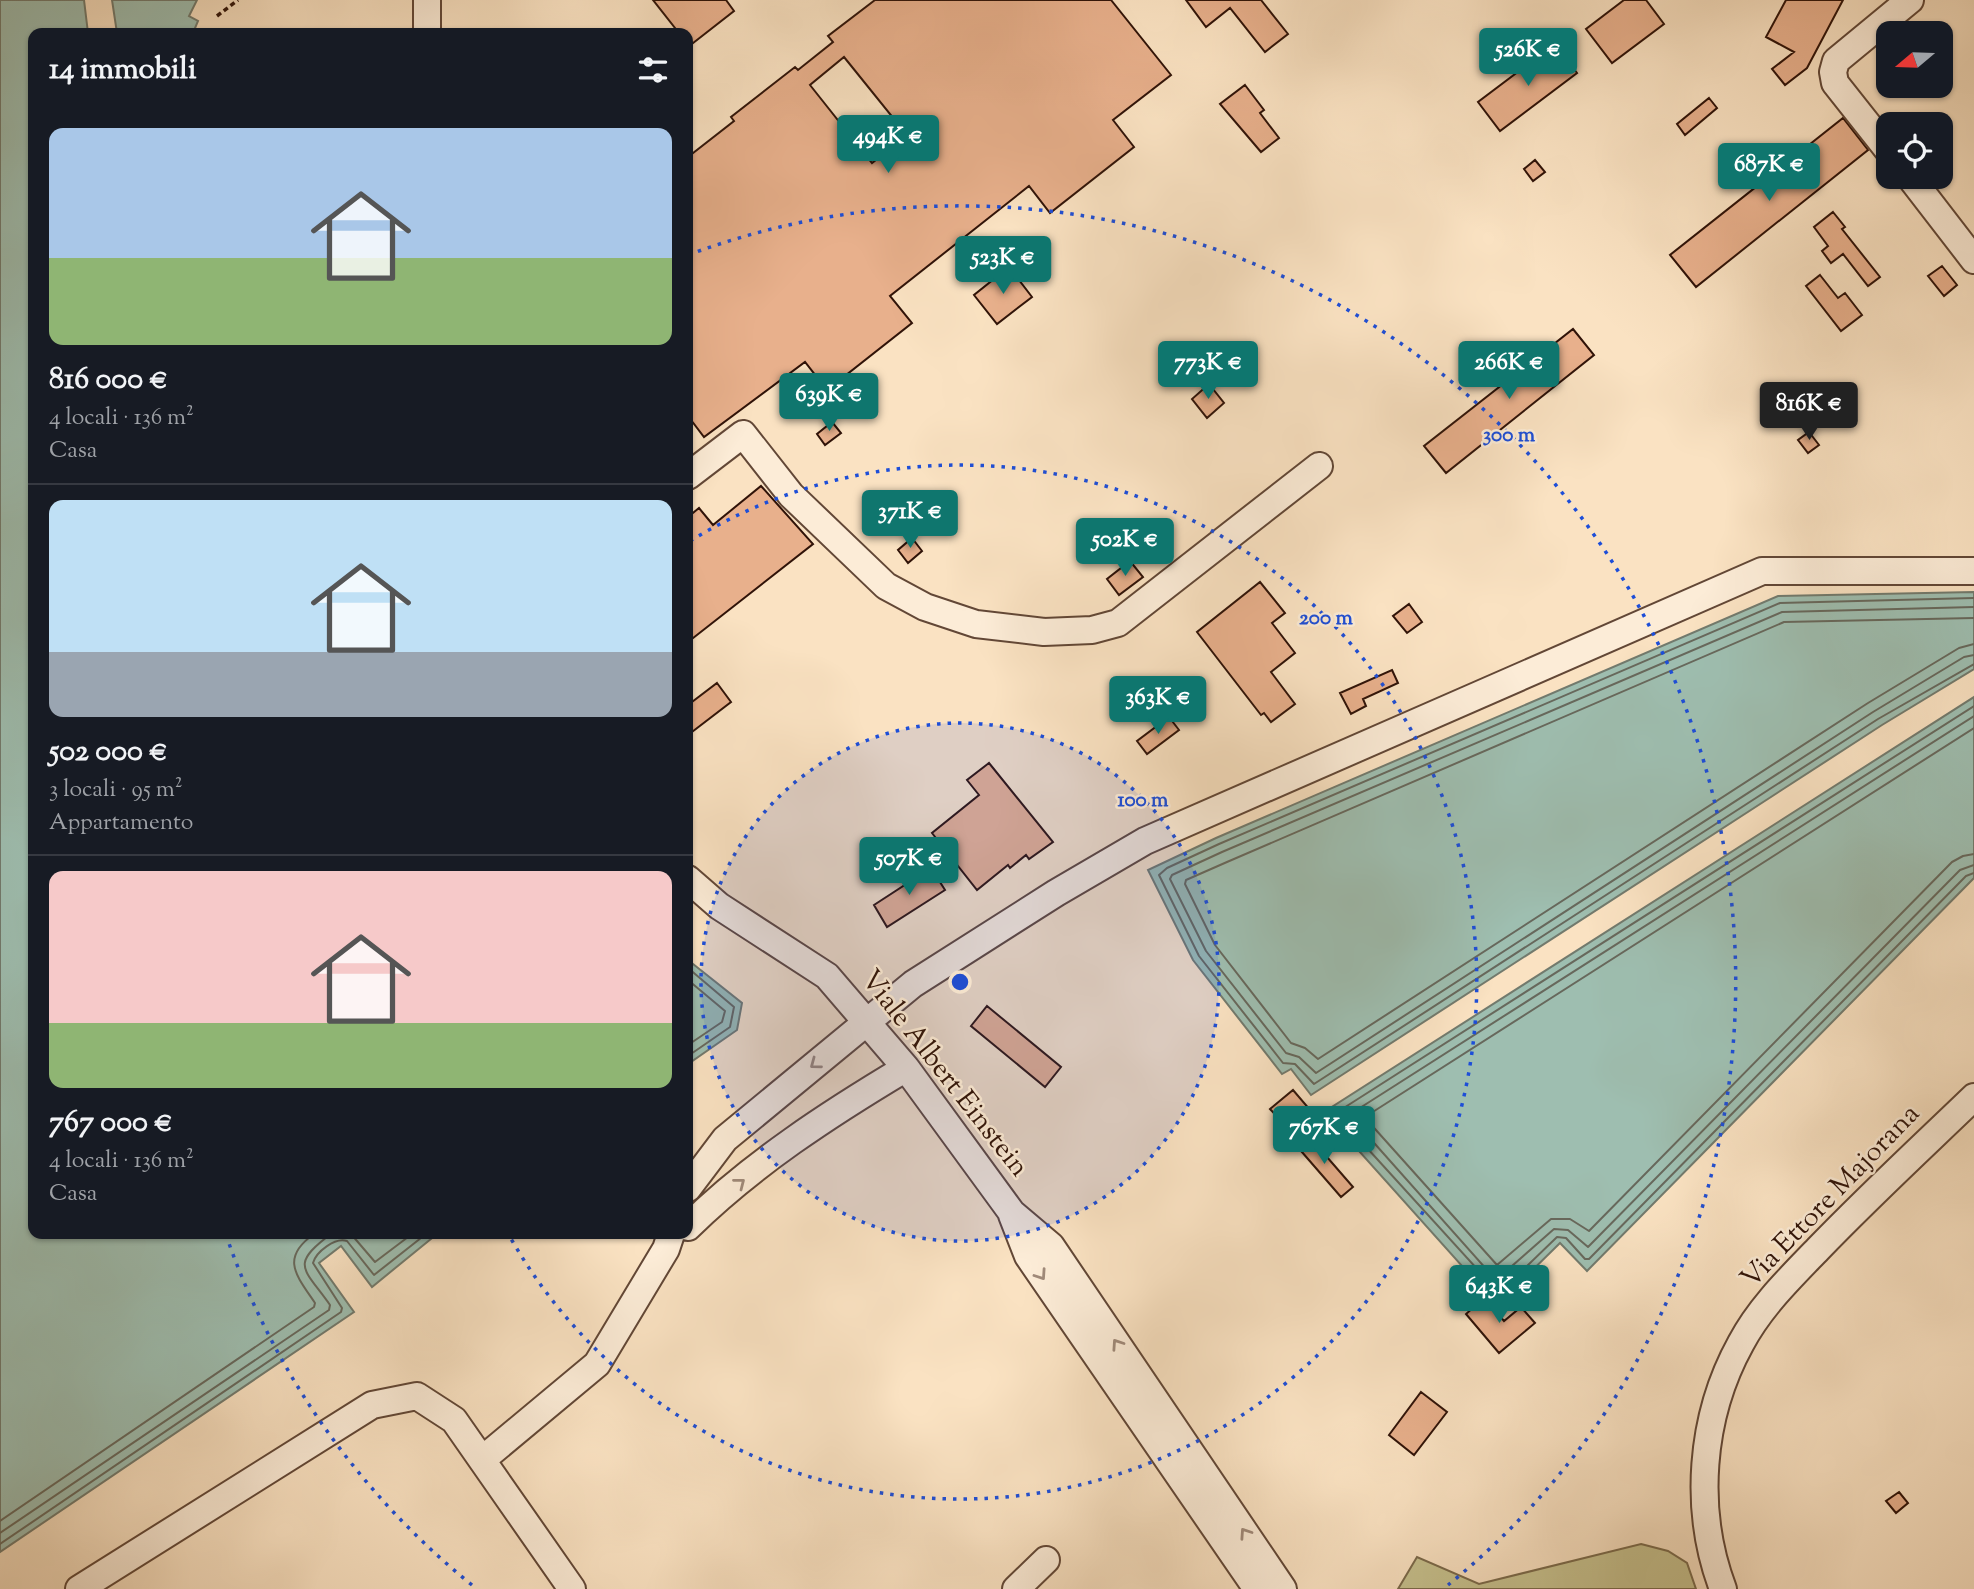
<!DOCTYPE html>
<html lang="it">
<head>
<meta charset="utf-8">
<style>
	body { margin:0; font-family:"Sorts Mill Goudy",serif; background:#242831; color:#f1f3f6; height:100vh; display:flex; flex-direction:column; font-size:26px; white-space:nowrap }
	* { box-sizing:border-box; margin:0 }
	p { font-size:23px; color:#9ea1a6 }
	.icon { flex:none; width:38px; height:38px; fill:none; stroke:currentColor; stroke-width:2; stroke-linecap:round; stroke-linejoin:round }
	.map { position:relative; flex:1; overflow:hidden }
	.drawer { position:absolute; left:28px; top:28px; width:665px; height:1211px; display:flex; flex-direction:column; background:#171b24; border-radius:14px; box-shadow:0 2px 5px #0004 }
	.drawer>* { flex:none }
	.needle { width:46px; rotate:251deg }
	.buttons { position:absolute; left:1876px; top:21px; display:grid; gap:14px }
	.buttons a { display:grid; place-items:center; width:77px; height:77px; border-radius:14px; background:#171b24; box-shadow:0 2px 5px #0004; font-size:35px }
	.price { position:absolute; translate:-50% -60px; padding:0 16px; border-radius:7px; background:#0f766e; color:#fff; font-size:23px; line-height:46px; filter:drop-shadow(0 2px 4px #0008) }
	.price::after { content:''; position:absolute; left:50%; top:42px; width:21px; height:16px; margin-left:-10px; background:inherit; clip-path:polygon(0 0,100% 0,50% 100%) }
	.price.selected { background:#222; color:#fff }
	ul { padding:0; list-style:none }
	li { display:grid; align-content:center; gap:14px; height:371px; padding:0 21px }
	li+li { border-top:2px solid #363941 }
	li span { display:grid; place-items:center; height:217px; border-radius:14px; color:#555 }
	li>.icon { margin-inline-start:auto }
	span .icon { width:126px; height:126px; fill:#fffc; stroke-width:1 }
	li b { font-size:30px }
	h2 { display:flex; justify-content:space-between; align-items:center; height:84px; padding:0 21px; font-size:30px }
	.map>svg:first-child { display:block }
	.green { fill:#c6c18e; stroke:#7b6a4b; stroke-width:2 }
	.water { fill:#9ebeb0; stroke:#727a6d; stroke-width:2 }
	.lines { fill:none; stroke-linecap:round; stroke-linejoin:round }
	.shore { stroke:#67685c; stroke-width:2 }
	.building { fill:#e8b08c; stroke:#301308; stroke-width:2; fill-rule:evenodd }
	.minor-casing { stroke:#624736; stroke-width:30 }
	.path { stroke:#301308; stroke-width:3.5; stroke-dasharray:5 3.5; stroke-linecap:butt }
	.minor { stroke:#fcecd7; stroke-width:26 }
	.oneway { stroke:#a08a7a }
	.ring { fill:none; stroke:#1d4ed8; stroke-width:3.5; stroke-dasharray:3.5 7 }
	.labels { text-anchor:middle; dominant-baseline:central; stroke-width:5; stroke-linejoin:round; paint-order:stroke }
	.street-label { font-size:28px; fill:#301308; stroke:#fcecd7 }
	.centre { fill:#1d4ed8; stroke:#fcecd7; stroke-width:3.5 }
	.ring-label { font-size:21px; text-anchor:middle; font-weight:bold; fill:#1d4ed8; stroke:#fcecd7; stroke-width:5; stroke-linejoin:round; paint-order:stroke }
</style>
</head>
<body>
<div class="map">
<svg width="1974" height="1589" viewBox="0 0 1974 1589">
	<rect width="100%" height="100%" fill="#fae2c2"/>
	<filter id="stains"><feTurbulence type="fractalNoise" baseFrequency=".00286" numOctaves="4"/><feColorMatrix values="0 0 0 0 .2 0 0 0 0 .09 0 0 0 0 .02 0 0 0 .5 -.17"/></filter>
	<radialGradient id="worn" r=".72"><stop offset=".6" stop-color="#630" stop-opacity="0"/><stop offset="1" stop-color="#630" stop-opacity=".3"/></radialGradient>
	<path class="green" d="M 1641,1544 L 1668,1551 L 1687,1563 L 1696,1589 L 1398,1589 L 1417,1557 L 1479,1584 Z"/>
	<path class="water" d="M 0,0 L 84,0 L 88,33 L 33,33 L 33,1234 L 437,1234 L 372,1287 L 341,1246 L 319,1263 L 354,1312 L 0,1552 Z
		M 112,0 L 197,0 L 189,16 L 198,21 L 193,33 L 117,33 Z
		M 1974,592 L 1974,669 L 1882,725 L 1311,1095 L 1291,1069 L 1282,1074 L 1193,960 L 1148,870 L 1216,838 L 1778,596 Z
		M 1974,697 L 1974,878 L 1587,1271 L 1560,1243 L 1497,1305 L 1324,1112 Z
		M 688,960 L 742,1003 L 737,1030 L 688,1064 Z"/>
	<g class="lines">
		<path class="shore" d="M 1974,598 L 1780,603 L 1219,844 L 1167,868 L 1159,875 L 1199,956 L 1283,1063 L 1295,1064 L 1314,1084 L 1878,719 L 1974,664
			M 1974,607 L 1782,612 L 1222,852 L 1172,875 L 1170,879 L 1206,951 L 1286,1053 L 1299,1057 L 1316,1073 L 1873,712 L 1964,657 L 1974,655
			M 1974,618 L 1784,622 L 1227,862 L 1186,880 L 1185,884 L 1215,945 L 1291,1043 L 1305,1048 L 1318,1059 L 1868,703 L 1959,648 L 1974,644
			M 1974,706 L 1339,1111 L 1337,1115 L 1499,1293 L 1557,1237 L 1566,1238 L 1585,1259 L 1589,1259 L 1966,876 L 1974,873
			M 1974,716 L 1352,1113 L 1351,1117 L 1496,1280 L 1554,1229 L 1568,1230 L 1588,1247 L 1960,870 L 1974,865
			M 1974,728 L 1368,1115 L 1367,1120 L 1497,1265 L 1551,1219 L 1570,1219 L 1589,1231 L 1952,862 L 1963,856 L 1974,854
			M 688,968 L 734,1007 L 730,1027 L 688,1056
			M 688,980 L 725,1011 L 722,1022 L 688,1045
			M 351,1234 L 375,1262 L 412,1234
			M 0,1521 L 314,1307 L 315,1303 C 296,1275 280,1258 314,1234
			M 0,1533 L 329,1310 L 330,1305 C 304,1268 289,1265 331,1234
			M 0,1544 L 341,1312 L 342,1308 L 313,1263 C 316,1252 335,1237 347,1241 L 374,1275 L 426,1234"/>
	</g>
	<path class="building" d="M 653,0 L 726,0 L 734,11 L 688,47 L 688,33 L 679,33 Z
		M 875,0 L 1111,0 L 1171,75 L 1113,120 L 1134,147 L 1050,213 L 1029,186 L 890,296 L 912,323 L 827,390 L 805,362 L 704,437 L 688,416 L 688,157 L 734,121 L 731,117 L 795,67 L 798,70 L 833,42 L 828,36 ZM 844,57 L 907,135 L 872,163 L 810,85 Z
		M 1186,0 L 1261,0 L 1288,34 L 1265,52 L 1230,8 L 1206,27 Z
		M 1624,0 L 1646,0 L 1664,24 L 1612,63 L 1586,29 Z
		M 1786,0 L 1843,0 L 1807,68 L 1785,85 L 1772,69 L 1794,52 L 1766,37 Z
		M 1555,44 L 1577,73 L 1500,131 L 1478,102 Z
		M 1245,85 L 1264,110 L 1260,113 L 1279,138 L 1261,152 L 1220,104 Z
		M 1709,98 L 1717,108 L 1685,135 L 1677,124 Z
		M 1843,118 L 1868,150 L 1696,287 L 1670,255 Z
		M 1535,160 L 1545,172 L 1533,181 L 1524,169 Z
		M 1833,212 L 1845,227 L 1842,229 L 1880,277 L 1868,286 L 1843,254 L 1831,263 L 1822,251 L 1828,246 L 1814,227 Z
		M 1942,266 L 1957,285 L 1944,296 L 1928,276 Z
		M 1009,267 L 1032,297 L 997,324 L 974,295 Z
		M 1820,275 L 1838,298 L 1845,293 L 1862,315 L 1841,331 L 1806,286 Z
		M 1573,329 L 1594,355 L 1446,473 L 1424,446 Z
		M 1209,384 L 1224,403 L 1207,418 L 1192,399 Z
		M 832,422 L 841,433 L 825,445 L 817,434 Z
		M 1809,432 L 1819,445 L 1808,453 L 1798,440 Z
		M 761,486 L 813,544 L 688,642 L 688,517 L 699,508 L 713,525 Z
		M 912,538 L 922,551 L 908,563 L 898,550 Z
		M 1130,561 L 1143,577 L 1119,595 L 1107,579 Z
		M 1260,582 L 1285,613 L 1272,623 L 1295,653 L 1271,672 L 1295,704 L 1271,722 L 1264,713 L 1261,715 L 1197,632 Z
		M 1409,604 L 1422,622 L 1407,633 L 1393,616 Z
		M 1392,670 L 1398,683 L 1363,699 L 1366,706 L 1351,714 L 1340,693 Z
		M 717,683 L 731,702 L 688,735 L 688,705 Z
		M 1169,717 L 1179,730 L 1147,754 L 1137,741 Z
		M 989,763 L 1053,842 L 1029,859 L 1026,855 L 1010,868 L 1008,865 L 977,890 L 932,833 L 979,795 L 967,780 Z
		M 931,868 L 945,890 L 887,927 L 874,905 Z
		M 987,1006 L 1061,1067 L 1045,1087 L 971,1026 Z
		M 1293,1090 L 1317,1118 L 1295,1136 L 1270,1109 Z
		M 1307,1134 L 1353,1187 L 1341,1197 L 1295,1144 Z
		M 1484,1298 L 1504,1321 L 1521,1307 L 1535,1323 L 1499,1353 L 1466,1314 Z
		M 1421,1392 L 1447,1412 L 1414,1455 L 1389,1435 Z
		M 1899,1492 L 1908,1503 L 1896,1513 L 1886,1501 Z"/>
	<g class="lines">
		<defs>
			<path id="minor" d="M 427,0 L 427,33
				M 1888,150 L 1835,83 L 1833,72 L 1836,61 L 1910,0
				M 1910,177 L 1974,260
				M 688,476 L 743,434 L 791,495 L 886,586 L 925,607 L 976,624 L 1044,632 L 1092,630 L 1118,623 L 1319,466
				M 688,879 L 719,906 L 827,976 L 906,1068 L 1012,1213 L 1051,1246 L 1283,1589
				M 688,1188 L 725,1139 L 913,984 L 1056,893 L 1145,841 L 1762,571 L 1974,571
				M 1012,1215 L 1028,1256 L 1257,1589
				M 688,1227 C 752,1164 829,1114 906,1068
				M 483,1459 L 597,1364 L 666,1249 L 671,1234
				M 79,1589 L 372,1405 L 417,1396 L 454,1420 L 572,1589
				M 1016,1589 L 1046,1560
				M 1723,1589 C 1693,1510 1700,1417 1741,1343 C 1760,1307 1790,1278 1818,1249 C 1868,1197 1922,1147 1974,1097"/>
		</defs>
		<use href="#minor" class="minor-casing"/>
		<path class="path" d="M 217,16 L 238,0"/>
		<use href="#minor" class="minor"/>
	</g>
	<defs><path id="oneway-chevron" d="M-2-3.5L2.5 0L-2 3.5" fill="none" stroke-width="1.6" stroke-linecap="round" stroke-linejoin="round" transform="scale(1.75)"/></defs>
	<g class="oneway">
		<use href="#oneway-chevron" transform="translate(815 1064) rotate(143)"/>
		<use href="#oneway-chevron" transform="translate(740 1183) rotate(-38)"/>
		<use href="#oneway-chevron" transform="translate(1041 1275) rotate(56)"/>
		<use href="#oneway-chevron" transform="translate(1117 1344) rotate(-124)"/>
		<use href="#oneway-chevron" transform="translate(1245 1533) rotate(-124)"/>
	</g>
	<circle cx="960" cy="982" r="259" fill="#1d4ed8" fill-opacity=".12"/>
	<g class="ring">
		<circle cx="960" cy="982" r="259"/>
		<path d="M690 541A517 517 0 1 1 510 1237"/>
		<path d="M472 1585A776 776 0 0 1 226 1235M688 255A776 776 0 0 1 1448 1585"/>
	</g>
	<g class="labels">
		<g class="street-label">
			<text transform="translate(944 1074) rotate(52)">Viale Albert Einstein</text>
			<text transform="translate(1831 1197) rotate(-46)">Via Ettore Majorana</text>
		</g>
	</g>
	<circle cx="960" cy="982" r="10" class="centre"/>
	<g class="ring-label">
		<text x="1509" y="441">300 m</text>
		<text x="1326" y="624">200 m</text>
		<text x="1143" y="806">100 m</text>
	</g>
	<rect width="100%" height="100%" filter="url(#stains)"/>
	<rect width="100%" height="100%" fill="url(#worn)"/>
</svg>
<div class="buttons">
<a><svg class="needle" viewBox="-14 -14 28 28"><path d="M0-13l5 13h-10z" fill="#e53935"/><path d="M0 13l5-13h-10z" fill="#9ea1a6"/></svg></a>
<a><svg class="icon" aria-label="locate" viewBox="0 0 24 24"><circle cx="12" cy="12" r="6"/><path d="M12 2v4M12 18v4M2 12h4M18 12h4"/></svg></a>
</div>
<b class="price" style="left:1528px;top:88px">526K €</b>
<b class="price" style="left:888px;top:175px">494K €</b>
<b class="price" style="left:1769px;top:203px">687K €</b>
<b class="price" style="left:1003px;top:296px">523K €</b>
<b class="price" style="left:1208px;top:401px">773K €</b>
<b class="price" style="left:1509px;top:401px">266K €</b>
<b class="price" style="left:829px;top:433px">639K €</b>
<b class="price selected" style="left:1809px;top:442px">816K €</b>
<b class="price" style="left:910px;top:550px">371K €</b>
<b class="price" style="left:1125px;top:578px">502K €</b>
<b class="price" style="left:1158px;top:736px">363K €</b>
<b class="price" style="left:909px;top:897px">507K €</b>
<b class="price" style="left:1324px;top:1166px">767K €</b>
<b class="price" style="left:1499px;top:1325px">643K €</b>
<section class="drawer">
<h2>14 immobili<svg class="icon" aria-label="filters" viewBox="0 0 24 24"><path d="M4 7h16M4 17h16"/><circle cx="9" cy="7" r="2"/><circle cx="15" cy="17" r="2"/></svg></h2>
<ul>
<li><span style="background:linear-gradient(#a9c7e8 60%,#8fb573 0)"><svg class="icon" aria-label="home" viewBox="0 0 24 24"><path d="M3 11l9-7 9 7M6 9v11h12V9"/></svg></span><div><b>816 000 €</b><p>4 locali · 136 m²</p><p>Casa</p></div></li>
<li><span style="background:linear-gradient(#bfe0f5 70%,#9aa5b1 0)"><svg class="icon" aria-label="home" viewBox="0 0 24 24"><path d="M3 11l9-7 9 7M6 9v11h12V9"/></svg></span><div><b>502 000 €</b><p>3 locali · 95 m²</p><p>Appartamento</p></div></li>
<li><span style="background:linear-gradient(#f6c9c9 70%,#8fb573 0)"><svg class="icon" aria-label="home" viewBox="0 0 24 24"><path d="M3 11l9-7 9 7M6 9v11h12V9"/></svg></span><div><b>767 000 €</b><p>4 locali · 136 m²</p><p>Casa</p></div></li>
</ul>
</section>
</div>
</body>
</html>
